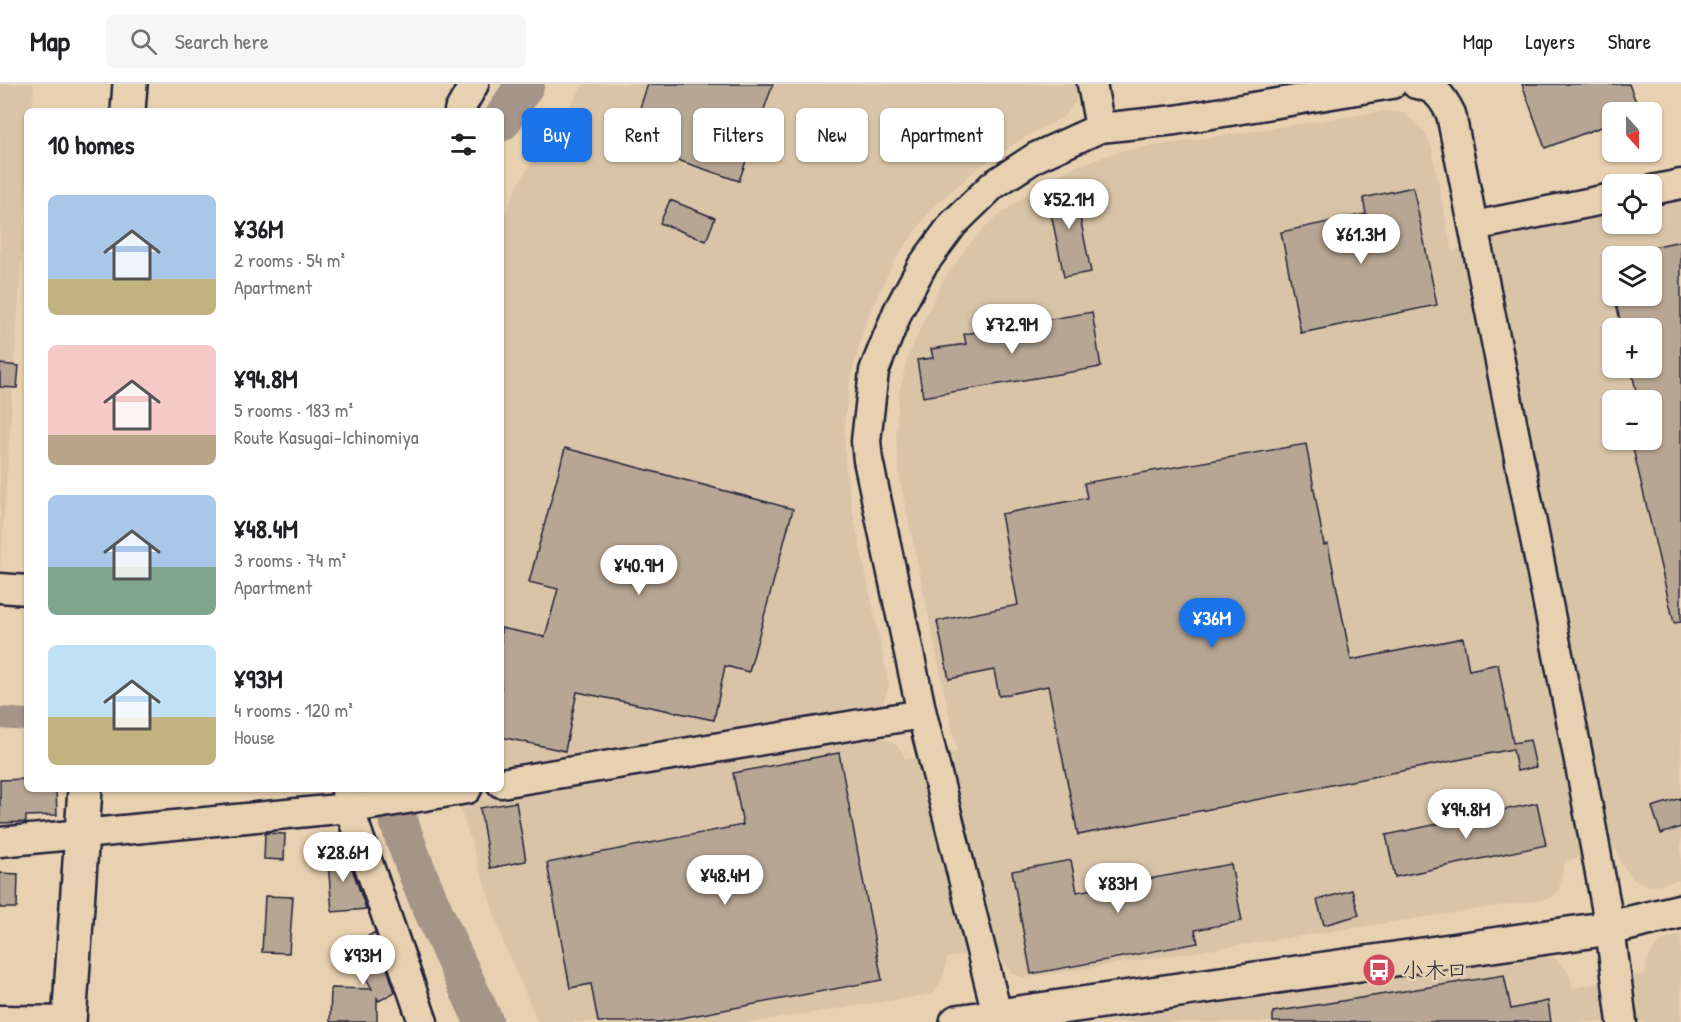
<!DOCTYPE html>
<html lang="en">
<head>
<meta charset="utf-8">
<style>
	body { margin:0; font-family:"Patrick Hand","Klee One",sans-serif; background:#f6f6f6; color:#202124; height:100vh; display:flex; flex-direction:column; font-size:22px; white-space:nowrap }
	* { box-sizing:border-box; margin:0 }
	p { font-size:20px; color:#757577 }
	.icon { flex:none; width:33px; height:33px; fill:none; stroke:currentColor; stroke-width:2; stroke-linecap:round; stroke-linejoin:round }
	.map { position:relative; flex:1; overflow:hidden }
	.details { position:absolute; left:24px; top:24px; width:480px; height:684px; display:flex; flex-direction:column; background:#fff; border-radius:9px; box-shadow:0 2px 4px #0004 }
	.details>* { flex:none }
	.top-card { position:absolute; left:522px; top:24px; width:570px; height:54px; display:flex; gap:12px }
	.needle { width:39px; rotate:159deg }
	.buttons { position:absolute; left:1602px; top:18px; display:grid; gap:12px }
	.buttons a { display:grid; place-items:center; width:60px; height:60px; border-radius:9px; background:#fff; box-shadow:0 2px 4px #0004; font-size:30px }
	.price { position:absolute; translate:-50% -51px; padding:0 14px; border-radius:21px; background:#fff; color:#222; font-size:20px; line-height:39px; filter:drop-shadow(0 2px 3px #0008) }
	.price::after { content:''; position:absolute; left:50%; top:36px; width:18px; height:14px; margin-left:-9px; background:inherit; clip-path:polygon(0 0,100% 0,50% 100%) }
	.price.active { background:#1a73e8; color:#fff }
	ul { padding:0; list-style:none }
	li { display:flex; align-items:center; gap:18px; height:150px; padding:0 24px }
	li span { display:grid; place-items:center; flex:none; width:168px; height:120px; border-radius:9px; color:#555 }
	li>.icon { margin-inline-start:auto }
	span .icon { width:72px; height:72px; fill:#fffc; stroke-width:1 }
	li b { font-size:26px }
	h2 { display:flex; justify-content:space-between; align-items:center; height:72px; padding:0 24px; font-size:26px }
	.pill { padding:0 21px; border-radius:9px; background:#fff; box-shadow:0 2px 4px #0004; font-size:21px; line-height:54px }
	.pill.active { background:#1a73e8; color:#fff }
	header { display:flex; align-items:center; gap:36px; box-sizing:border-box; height:84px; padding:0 30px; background:#fff; border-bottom:2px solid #e0e0e0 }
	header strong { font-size:28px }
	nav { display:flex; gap:33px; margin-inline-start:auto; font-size:21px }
	.search { width:420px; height:54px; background:#f6f6f6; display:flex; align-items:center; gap:15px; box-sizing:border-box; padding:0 21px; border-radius:9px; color:#757577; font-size:22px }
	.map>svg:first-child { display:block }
	.built { fill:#d9c4a8; fill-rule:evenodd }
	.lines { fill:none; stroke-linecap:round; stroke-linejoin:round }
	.canal { stroke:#a59589; stroke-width:22 }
	.river { stroke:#a59589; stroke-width:39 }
	.building { fill:#b7a693; stroke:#22223b; stroke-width:1.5 }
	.minor-casing { stroke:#22223b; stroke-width:33 }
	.major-casing { stroke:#22223b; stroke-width:38 }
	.minor { stroke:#e8d1b1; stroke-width:28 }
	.major { stroke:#e8d1b1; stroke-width:33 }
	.labels { text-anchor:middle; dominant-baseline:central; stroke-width:5; stroke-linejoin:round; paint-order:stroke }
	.poi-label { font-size:22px; fill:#22223b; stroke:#e8d1b1; text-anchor:start }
</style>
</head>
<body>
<header>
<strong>Map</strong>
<div class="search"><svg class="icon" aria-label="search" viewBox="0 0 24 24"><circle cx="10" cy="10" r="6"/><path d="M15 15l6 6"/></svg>Search here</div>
<nav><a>Map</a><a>Layers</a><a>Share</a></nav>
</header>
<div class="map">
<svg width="1681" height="938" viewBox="0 0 1681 938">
	<rect width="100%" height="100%" fill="#e8d1b1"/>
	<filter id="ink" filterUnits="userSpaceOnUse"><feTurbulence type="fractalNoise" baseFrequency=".0167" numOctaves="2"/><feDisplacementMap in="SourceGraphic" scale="12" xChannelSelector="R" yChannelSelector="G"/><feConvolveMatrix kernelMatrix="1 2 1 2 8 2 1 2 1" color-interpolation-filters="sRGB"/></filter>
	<g filter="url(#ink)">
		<path class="built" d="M 0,0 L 34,0 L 32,27 L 27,27 L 27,96 L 0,490 Z
			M 584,0 L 1076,0 L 1077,9 L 1075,19 L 1063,33 L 1027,52 L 978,84 L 932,124 L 894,178 L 871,225 L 861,254 L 850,297 L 845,335 L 845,381 L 851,419 L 889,601 L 881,624 L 501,690 L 501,140 L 518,100 Z
			M 1384,27 L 1404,29 L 1425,48 L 1431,61 L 1452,168 L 1503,148 L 1612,124 L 1612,140 L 1652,140 L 1652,116 L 1681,110 L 1681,796 L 1650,802 L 1634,796 L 1621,780 L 1616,766 L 1565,777 L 1559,805 L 1551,814 L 1023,894 L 1012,889 L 1003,878 L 998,866 L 947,874 L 944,890 L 939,901 L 932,910 L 753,938 L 538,938 L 505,863 L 458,718 L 872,654 L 885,655 L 894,659 L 902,667 L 905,675 L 957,668 L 900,396 L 896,354 L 899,310 L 907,276 L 920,245 L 942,198 L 967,163 L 990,138 L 1040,101 L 1074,83 L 1120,67 ZM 1612,172 L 1652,172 L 1652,212 L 1612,212 ZM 1612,244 L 1652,244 L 1652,284 L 1612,284 ZM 1612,316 L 1652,316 L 1652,356 L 1612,356 Z
			M 1681,850 L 1681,938 L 1101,938 L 1521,872 L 1540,871 L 1556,875 L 1569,889 L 1573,904 L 1646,890 L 1647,880 L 1651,868 L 1661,857 Z"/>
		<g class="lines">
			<path class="canal" d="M 0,634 L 27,636"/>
			<path class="river" d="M 501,38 L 525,0
				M 389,705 C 411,786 449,862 484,938"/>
		</g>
		<path class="building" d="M 648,0 L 773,0 L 739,97 L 628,59 Z
			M 1522,0 L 1629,0 L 1640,28 L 1612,28 L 1612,39 L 1545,64 Z
			M 1073,98 L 1091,188 L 1064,193 L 1046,104 Z
			M 1413,103 L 1437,221 L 1301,249 L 1281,148 L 1366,130 L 1363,114 Z
			M 670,116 L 715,134 L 706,157 L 660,139 Z
			M 1681,157 L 1681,538 L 1674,539 L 1631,356 L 1652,356 L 1652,316 L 1638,316 L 1631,284 L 1652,284 L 1652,244 L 1622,244 L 1614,212 L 1652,212 L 1652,163 Z
			M 1092,228 L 1101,283 L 923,313 L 917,276 L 933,274 L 931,265 L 966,260 L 964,250 Z
			M 0,280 L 19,282 L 17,304 L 0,303 Z
			M 1306,360 L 1324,461 L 1328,460 L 1351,576 L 1463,554 L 1469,586 L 1498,580 L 1513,659 L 1530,656 L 1536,683 L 1517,687 L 1513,665 L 1078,751 L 1048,602 L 999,612 L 994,586 L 949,595 L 937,537 L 1018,521 L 1001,430 L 1087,414 L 1084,399 Z
			M 565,364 L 793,425 L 749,588 L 725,582 L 714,636 L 577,608 L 565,667 L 501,653 L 501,544 L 545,553 L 558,505 L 529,498 Z
			M 839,669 L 882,896 L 660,938 L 598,938 L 591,900 L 570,904 L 547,779 L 743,741 L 733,689 Z
			M 27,695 L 27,705 L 56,705 L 57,731 L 26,732 L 26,738 L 0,739 L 0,696 Z
			M 1681,714 L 1681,743 L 1661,750 L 1652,723 Z
			M 516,718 L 526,777 L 490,784 L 480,724 Z
			M 1537,719 L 1546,761 L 1395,793 L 1386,751 Z
			M 265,749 L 285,750 L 284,776 L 264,775 Z
			M 345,764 L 366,825 L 332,828 L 327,765 Z
			M 1071,776 L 1077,808 L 1231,780 L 1242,837 L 1195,846 L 1198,859 L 1031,890 L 1012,787 Z
			M 0,789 L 18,790 L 17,824 L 0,824 Z
			M 1352,806 L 1359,831 L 1324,841 L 1317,816 Z
			M 265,812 L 293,813 L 289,869 L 262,868 Z
			M 375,848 L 395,908 L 379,917 L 377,914 L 377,938 L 330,938 L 331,904 L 372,905 L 349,863 Z
			M 1504,891 L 1511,925 L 1548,917 L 1551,938 L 1273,938 L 1273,928 Z"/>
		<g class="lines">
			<defs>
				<path id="minor" d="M 1092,0 L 1100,44
					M 1416,0 C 1435,3 1442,12 1451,30 L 1583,697 L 1610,844 L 1622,938
					M 459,27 L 474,0
					M 1652,106 L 1681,100
					M 1474,142 L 1612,114
					M 0,504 L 27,506
					M 501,699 L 922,630
					M 346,707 L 349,724 L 423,938
					M 0,758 L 359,723 L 467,705
					M 0,936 L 69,937
					M 999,938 L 922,630 L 868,376 L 866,357 L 874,287 L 898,227 L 922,182 L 953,140 L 993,101 L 1036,73 L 1100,44 L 1175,36 L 1392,0"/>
				<path id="major" d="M 128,27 L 130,0
					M 69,938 L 85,705
					M 957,938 L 1610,844 L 1681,827"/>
			</defs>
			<use href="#minor" class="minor-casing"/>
			<use href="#major" class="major-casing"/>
			<use href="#minor" class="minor"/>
			<use href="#major" class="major"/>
		</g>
	</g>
	<defs>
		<symbol id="bus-disc" viewBox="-11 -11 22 22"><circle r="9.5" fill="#d1495b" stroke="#e8d1b1"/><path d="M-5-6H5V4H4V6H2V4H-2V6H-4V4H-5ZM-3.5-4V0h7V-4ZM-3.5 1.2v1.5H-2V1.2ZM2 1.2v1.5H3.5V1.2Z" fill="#fff"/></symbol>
	</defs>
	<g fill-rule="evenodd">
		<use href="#bus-disc" x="1360" y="867" width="38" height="38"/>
	</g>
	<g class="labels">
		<g class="poi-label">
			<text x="1402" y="886">小木口</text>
		</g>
	</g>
</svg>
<div class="buttons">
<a><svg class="needle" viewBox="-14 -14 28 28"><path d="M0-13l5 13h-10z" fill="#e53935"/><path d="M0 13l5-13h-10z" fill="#757577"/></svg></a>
<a><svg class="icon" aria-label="locate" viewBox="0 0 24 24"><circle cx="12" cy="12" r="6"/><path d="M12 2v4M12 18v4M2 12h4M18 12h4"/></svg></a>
<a><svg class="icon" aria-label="layers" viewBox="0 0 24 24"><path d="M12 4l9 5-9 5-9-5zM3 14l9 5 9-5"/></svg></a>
<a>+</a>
<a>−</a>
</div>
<b class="price" style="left:1069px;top:146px">¥52.1M</b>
<b class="price" style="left:1361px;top:181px">¥61.3M</b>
<b class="price" style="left:1012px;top:271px">¥72.9M</b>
<b class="price" style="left:639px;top:512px">¥40.9M</b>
<b class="price active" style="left:1212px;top:565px">¥36M</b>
<b class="price" style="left:1466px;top:756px">¥94.8M</b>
<b class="price" style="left:343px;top:799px">¥28.6M</b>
<b class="price" style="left:725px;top:822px">¥48.4M</b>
<b class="price" style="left:1118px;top:830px">¥83M</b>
<b class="price" style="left:363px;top:902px">¥93M</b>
<div class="top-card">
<a class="pill active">Buy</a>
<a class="pill">Rent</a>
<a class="pill">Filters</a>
<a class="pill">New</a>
<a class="pill">Apartment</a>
</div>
<section class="details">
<h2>10 homes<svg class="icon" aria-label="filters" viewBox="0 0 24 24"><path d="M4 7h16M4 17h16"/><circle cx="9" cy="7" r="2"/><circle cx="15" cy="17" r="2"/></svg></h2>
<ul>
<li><span style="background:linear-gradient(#a9c7e8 70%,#c2b280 0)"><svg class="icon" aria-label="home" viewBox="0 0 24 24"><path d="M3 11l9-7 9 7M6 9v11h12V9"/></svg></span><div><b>¥36M</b><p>2 rooms · 54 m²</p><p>Apartment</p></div></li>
<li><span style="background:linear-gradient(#f6c9c9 75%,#b9a48a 0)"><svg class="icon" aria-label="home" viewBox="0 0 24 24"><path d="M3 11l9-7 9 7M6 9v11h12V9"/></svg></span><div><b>¥94.8M</b><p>5 rooms · 183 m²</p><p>Route Kasugai-Ichinomiya</p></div></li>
<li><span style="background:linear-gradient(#a9c7e8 60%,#7fa58c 0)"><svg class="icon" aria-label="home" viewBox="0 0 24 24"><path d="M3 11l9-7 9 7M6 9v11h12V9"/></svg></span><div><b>¥48.4M</b><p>3 rooms · 74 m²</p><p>Apartment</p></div></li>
<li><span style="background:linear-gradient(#bfe0f5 60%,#c2b280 0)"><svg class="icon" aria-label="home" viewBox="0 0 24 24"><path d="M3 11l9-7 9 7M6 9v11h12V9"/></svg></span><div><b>¥93M</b><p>4 rooms · 120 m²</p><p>House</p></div></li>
</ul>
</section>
</div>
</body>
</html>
